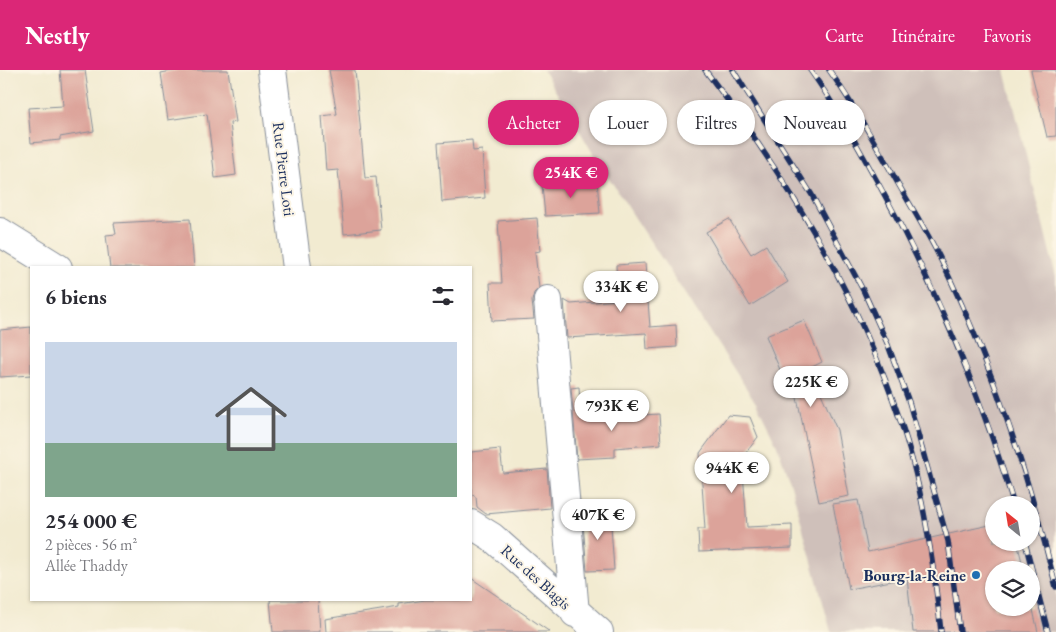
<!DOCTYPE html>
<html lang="fr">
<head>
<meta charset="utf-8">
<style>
	body { margin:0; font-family:"EB Garamond",serif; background:#f7f7f7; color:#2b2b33; height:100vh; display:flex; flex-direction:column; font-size:19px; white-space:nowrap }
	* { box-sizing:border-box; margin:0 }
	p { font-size:16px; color:#7c7c81 }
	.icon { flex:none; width:28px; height:28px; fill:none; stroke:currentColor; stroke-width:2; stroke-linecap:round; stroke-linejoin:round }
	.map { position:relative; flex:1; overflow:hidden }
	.details { position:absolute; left:30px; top:196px; width:442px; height:335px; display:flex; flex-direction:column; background:#fff; border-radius:0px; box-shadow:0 1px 4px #0004 }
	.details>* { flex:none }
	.guide { position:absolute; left:488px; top:30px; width:475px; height:45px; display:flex; gap:10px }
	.needle { width:32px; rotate:330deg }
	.buttons { position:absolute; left:985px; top:426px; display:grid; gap:10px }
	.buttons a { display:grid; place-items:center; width:55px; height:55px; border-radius:50%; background:#fff; box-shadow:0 1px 4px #0004; font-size:25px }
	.price { position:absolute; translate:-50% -42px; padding:0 11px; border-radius:18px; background:#fff; color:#222; font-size:16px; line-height:32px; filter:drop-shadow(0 1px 2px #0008) }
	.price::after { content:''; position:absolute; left:50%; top:30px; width:15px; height:11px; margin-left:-8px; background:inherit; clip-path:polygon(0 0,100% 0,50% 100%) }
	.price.on { background:#db2777; color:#fff }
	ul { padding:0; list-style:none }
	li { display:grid; align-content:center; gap:10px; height:265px; padding:0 15px }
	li+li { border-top:1px solid #e1e1e2 }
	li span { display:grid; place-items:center; height:155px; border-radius:0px; color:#555 }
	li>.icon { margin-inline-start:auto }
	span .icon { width:90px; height:90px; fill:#fffc; stroke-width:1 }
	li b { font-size:21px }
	h2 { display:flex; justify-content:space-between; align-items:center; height:60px; padding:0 15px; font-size:21px }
	.chip { padding:0 18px; border-radius:22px; background:#fff; box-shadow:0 1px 4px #0004; font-size:18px; line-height:45px }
	.chip.on { background:#db2777; color:#fff }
	header { display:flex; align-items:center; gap:30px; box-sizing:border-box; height:70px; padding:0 25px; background:#db2777; color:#fff }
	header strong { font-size:24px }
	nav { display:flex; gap:28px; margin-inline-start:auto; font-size:18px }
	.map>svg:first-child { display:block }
	.industrial { fill:#cfc0ba; fill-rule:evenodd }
	.building { fill:#dca39a }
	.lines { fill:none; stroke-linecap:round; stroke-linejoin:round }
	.minor-casing { stroke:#868d98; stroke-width:30 }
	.minor { stroke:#fff; stroke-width:28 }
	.rail-casing { stroke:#1b2f5e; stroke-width:5.5 }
	.rail { stroke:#fcf5e5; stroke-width:4; stroke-dasharray:11; stroke-linecap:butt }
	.poi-dot { fill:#1f6fb2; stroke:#fcf5e5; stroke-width:2 }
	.labels { text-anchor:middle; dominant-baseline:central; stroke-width:4; stroke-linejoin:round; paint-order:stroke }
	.street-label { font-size:16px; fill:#1b2f5e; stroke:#fcf5e5 }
	.poi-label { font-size:16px; font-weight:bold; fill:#1b2f5e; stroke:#fcf5e5; text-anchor:end }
</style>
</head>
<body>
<header>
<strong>Nestly</strong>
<nav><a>Carte</a><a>Itinéraire</a><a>Favoris</a></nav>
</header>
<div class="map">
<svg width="1056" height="562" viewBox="0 0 1056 562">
	<rect width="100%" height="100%" fill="#fcf5e5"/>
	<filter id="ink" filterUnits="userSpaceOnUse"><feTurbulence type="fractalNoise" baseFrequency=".02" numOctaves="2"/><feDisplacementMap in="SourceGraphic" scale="10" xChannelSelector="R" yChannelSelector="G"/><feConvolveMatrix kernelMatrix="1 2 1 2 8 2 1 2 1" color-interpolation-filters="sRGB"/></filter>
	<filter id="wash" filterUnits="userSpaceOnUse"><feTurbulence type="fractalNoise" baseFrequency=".0096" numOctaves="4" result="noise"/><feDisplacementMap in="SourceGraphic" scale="20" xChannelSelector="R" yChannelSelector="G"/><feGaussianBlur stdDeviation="1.12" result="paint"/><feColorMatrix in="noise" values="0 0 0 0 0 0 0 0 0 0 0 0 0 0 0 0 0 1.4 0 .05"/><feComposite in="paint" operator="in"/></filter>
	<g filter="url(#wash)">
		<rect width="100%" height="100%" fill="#f2ebd1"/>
		<path class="industrial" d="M 543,0 L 1005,0 L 1056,207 L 1056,562 L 831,562 L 791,415 L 777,375 L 756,333 L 594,85 ZM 994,435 L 1031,435 L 1031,472 L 994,472 ZM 994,500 L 1031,500 L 1031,538 L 994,538 Z"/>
		<g id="blocks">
			<path class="building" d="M 60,0 L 85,0 L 94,61 L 60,67 L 60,70 L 31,73 L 28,38 L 63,36 Z
				M 178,0 L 228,0 L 236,52 L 230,53 L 236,105 L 215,108 L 207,44 L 168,50 L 161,3 Z
				M 329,0 L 355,0 L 365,108 L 376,107 L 381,160 L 344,164 L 338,100 L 326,101 L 322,46 L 337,44 Z
				M 1031,0 L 1056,0 L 1056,66 L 1047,67 Z
				M 472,70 L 473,81 L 482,80 L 485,128 L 442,132 L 438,73 Z
				M 597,112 L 600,143 L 545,146 L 542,115 Z
				M 537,148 L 540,181 L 535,182 L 539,218 L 534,223 L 532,231 L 534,249 L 492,251 L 490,213 L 502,213 L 498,151 Z
				M 190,149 L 194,198 L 110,198 L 106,165 L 116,164 L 114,153 Z
				M 729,149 L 751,184 L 766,175 L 788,212 L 750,236 L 706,162 Z
				M 645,193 L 650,257 L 676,255 L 677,277 L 647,279 L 646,263 L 567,268 L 564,230 L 571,234 L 618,230 L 616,195 Z
				M 804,250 L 822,292 L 810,298 L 837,360 L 849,426 L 819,432 L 795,318 L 790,324 L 766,266 Z
				M 31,257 L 31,305 L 0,307 L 0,260 Z
				M 579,317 L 581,349 L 659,344 L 661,374 L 615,378 L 615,387 L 577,389 L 571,318 Z
				M 728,345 L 750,347 L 758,367 L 742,388 L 747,457 L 792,455 L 792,478 L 699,482 L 698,459 L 705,459 L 700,383 Z
				M 500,379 L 503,403 L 547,399 L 550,438 L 486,444 L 477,437 L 476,427 L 471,424 L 471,382 Z
				M 858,430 L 868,482 L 994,454 L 994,472 L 1017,472 L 1024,500 L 994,500 L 994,538 L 1031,538 L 1031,531 L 1038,562 L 913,562 L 907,508 L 849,519 L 833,434 Z
				M 610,441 L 614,500 L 587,501 L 582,442 Z
				M 471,508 L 550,562 L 326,562 L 325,549 L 399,537 L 399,534 L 425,530 L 471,530 Z
				M 270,530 L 318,530 L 320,562 L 273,562 Z"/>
		</g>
	</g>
	<g filter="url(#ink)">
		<use href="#blocks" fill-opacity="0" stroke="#868d98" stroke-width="1"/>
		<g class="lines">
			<defs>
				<path id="minor" d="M 272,0 L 297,198
					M 0,162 L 58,198
					M 548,230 L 575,543
					M 471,454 L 492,467 L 599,562"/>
			</defs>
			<use href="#minor" class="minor-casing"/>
			<use href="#minor" class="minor"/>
			<defs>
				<path id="rail" d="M 705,0 C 786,106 857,223 900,350 C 922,412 934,496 941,562
					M 733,0 L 812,125 L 864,222 L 888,275 L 909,332 L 948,471 L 960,562
					M 810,0 C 835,35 856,73 877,111 C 935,216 979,319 1014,435
					M 829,0 C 854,35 875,73 896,110 C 910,135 926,160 939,186 C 991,291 1028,403 1056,517
					M 1025,472 L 1048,562"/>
			</defs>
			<use href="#rail" class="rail-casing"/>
			<use href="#rail" class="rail"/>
		</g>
	</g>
	<circle class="poi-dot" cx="976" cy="505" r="5"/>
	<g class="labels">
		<g class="street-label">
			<text transform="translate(284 99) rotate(83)">Rue Pierre Loti</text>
			<text transform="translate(536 507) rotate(42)">Rue des Blagis</text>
		</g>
		<g class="poi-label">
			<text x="966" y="505">Bourg-la-Reine</text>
		</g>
	</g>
</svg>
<div class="buttons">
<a><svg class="needle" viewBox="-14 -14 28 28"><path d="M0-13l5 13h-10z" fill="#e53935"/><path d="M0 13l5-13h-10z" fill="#7c7c81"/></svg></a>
<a><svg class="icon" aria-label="layers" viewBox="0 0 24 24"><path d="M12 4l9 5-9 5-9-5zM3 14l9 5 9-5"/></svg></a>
</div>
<b class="price on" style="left:571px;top:129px">254K €</b>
<b class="price" style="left:621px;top:243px">334K €</b>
<b class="price" style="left:811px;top:338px">225K €</b>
<b class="price" style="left:612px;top:362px">793K €</b>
<b class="price" style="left:732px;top:424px">944K €</b>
<b class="price" style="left:598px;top:471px">407K €</b>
<div class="guide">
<a class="chip on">Acheter</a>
<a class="chip">Louer</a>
<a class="chip">Filtres</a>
<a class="chip">Nouveau</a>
</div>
<section class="details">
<h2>6 biens<svg class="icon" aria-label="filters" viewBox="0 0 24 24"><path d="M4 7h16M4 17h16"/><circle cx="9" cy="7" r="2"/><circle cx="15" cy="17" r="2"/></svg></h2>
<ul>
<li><span style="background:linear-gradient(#c9d6e8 65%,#7fa58c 0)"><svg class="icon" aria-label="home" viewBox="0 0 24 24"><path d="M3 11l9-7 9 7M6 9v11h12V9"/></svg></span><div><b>254 000 €</b><p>2 pièces · 56 m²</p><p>Allée Thaddy</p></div></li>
</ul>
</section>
</div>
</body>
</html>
